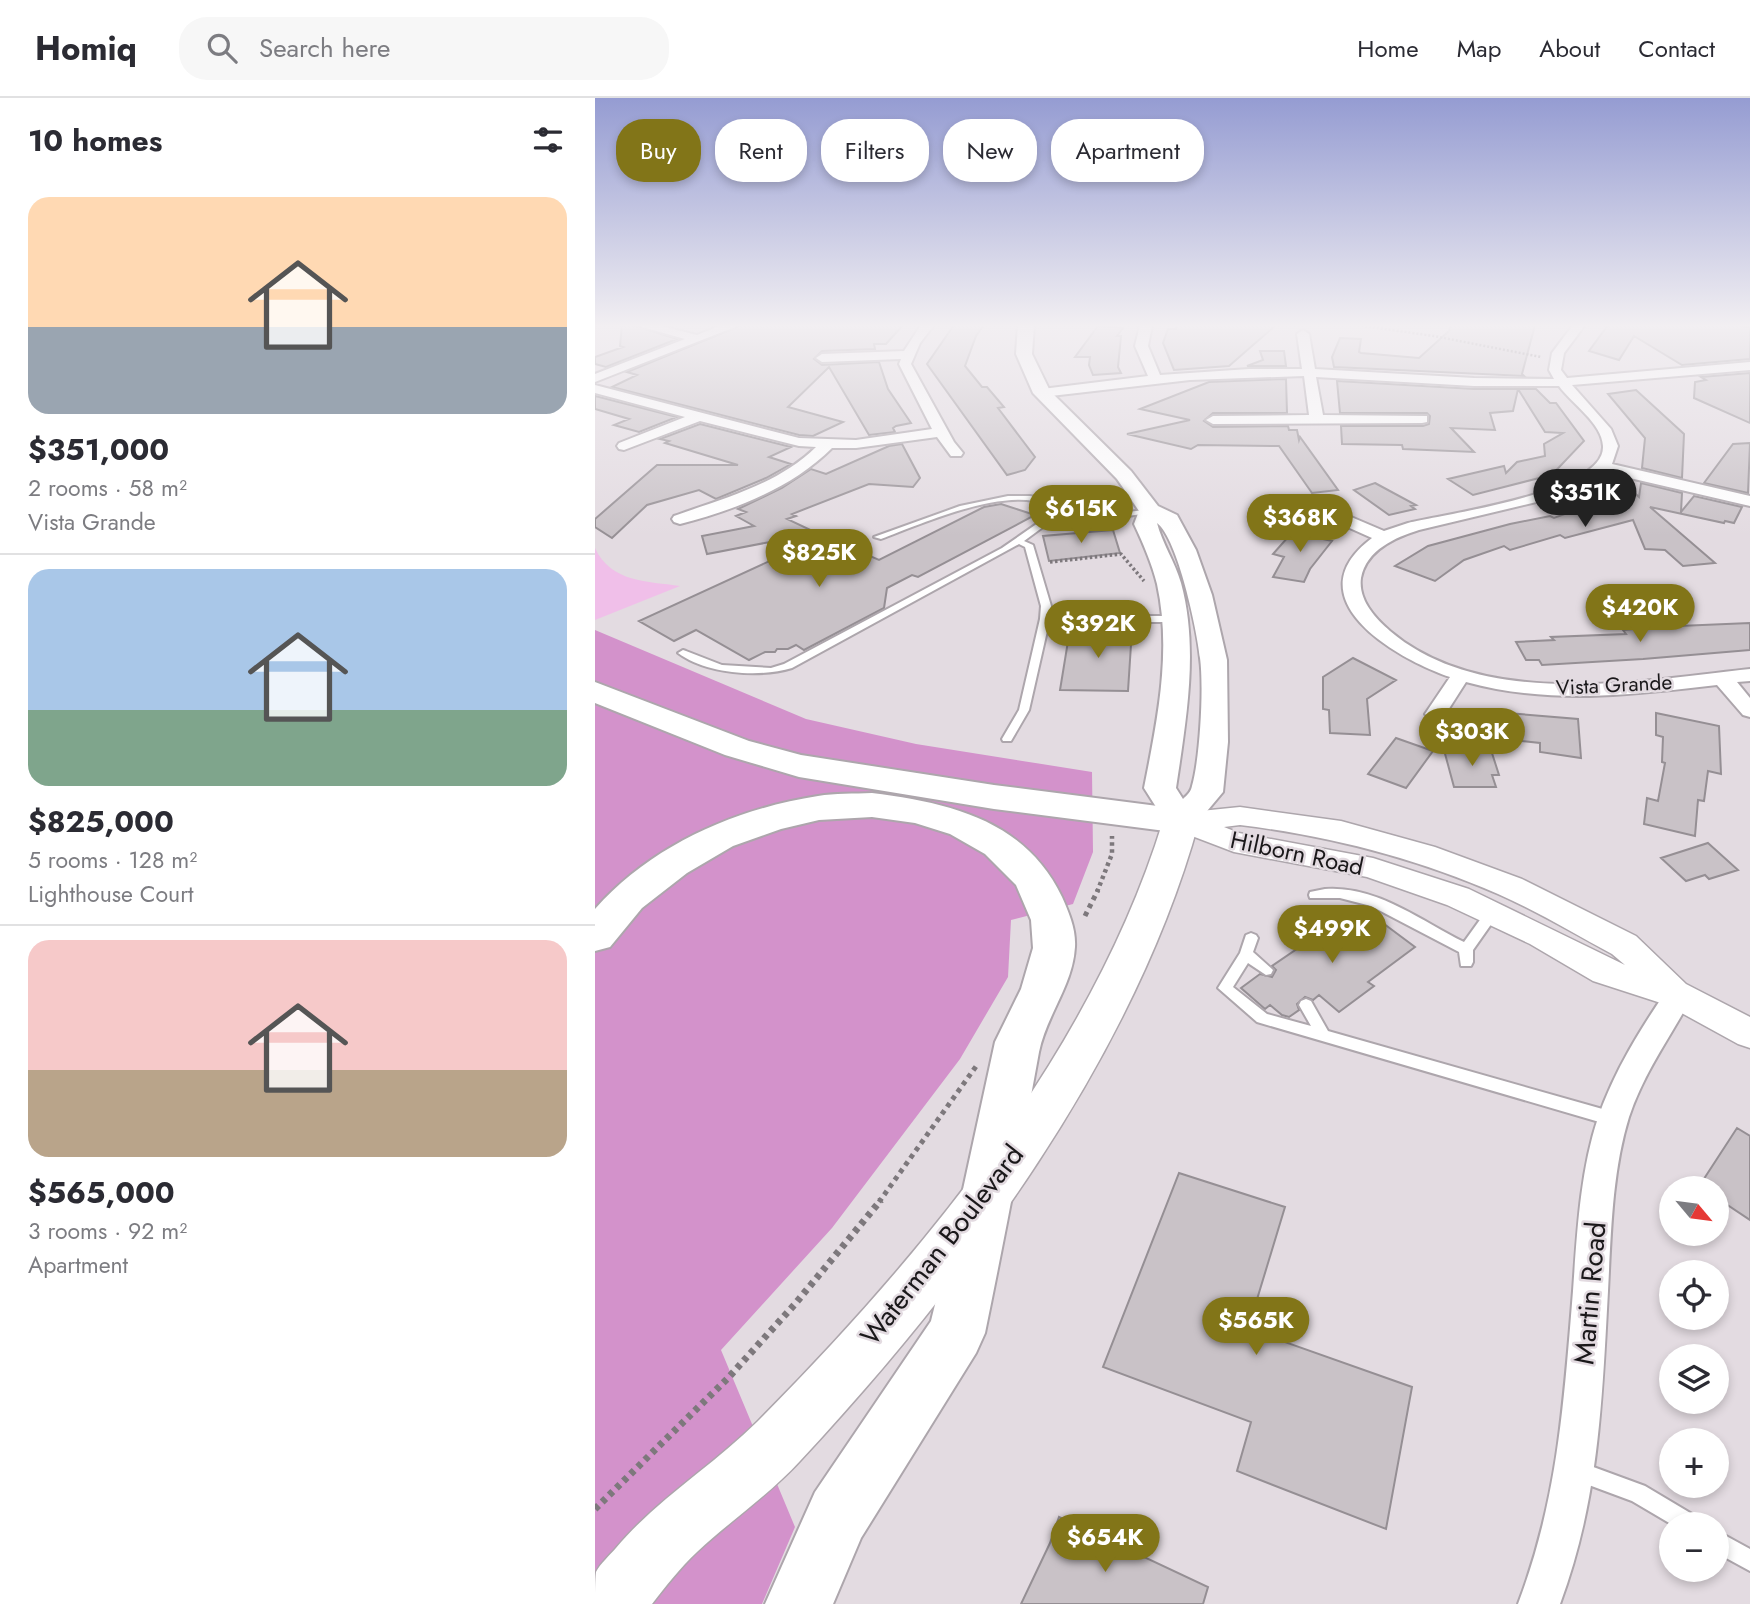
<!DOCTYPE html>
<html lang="en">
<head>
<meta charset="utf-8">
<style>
	body { margin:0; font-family:Jost,sans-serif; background:#f7f7f7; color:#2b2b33; height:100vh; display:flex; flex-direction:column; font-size:26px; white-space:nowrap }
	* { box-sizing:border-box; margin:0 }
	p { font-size:23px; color:#7c7c81 }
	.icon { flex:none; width:38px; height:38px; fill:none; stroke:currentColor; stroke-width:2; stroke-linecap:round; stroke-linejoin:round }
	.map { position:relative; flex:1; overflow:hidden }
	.details { display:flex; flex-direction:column; background:#fff; width:595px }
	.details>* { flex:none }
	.top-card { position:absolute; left:21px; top:21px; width:665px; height:63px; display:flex; gap:14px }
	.needle { width:46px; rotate:119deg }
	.buttons { position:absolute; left:1064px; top:1078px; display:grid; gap:14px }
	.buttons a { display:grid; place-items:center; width:70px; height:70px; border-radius:50%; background:#fff; box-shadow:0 4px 10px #0003; font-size:35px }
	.price { position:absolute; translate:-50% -60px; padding:0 16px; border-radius:24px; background:#827518; color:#fff; font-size:23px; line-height:46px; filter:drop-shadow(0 2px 4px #0008) }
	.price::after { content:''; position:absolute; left:50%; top:42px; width:21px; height:16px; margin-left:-10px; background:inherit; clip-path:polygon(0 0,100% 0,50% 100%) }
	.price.current { background:#222; color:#fff }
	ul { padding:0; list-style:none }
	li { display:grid; align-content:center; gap:14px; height:371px; padding:0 28px }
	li+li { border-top:2px solid #e1e1e2 }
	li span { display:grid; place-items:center; height:217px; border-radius:21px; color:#555 }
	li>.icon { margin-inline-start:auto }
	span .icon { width:126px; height:126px; fill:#fffc; stroke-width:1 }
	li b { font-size:30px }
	h2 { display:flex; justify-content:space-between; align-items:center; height:84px; padding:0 28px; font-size:30px }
	.tag { padding:0 24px; border-radius:28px; background:#fff; box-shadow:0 4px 10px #0003; font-size:24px; line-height:63px }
	.tag.current { background:#827518; color:#fff }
	header { display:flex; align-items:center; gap:42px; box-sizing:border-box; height:98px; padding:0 35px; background:#fff; border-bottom:2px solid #e1e1e2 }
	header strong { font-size:33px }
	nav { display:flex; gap:38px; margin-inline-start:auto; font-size:24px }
	.search { width:490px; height:63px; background:#f7f7f7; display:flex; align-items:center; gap:18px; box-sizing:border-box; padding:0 24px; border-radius:28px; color:#7c7c81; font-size:26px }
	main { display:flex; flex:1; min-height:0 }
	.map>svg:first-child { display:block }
	.green { fill:#f0bfe9 }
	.forest { fill:#d392cb }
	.building { fill:#c9c2c7; stroke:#958f94; stroke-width:2 }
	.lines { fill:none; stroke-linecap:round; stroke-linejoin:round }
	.service-casing { stroke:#ada6ac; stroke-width:4 }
	.minor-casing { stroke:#ada6ac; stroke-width:4 }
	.tertiary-casing { stroke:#ada6ac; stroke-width:3 }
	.secondary-casing { stroke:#ada6ac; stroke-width:4 }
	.primary-casing { stroke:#ada6ac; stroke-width:3 }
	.motorway-casing { stroke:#ada6ac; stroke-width:4 }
	.path-far4 { stroke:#7d787c; stroke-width:2.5; stroke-dasharray:2 2; stroke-linecap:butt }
	.path-far3 { stroke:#7d787c; stroke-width:3.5; stroke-dasharray:2.5 2.5; stroke-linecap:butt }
	.path-far2 { stroke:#7d787c; stroke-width:4.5; stroke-dasharray:3.5 3.5; stroke-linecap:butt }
	.path-far1 { stroke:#7d787c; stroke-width:5; stroke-dasharray:4.5 4.5; stroke-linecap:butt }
	.path { stroke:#7d787c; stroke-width:7; stroke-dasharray:5 5; stroke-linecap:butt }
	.service { fill:#fff; fill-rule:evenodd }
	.minor { fill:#fff; fill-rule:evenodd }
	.tertiary { fill:#fff; fill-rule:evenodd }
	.secondary { fill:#fff; fill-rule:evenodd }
	.primary { fill:#fff; fill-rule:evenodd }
	.motorway { fill:#fff; fill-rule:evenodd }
	.labels { text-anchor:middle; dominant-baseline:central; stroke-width:5; stroke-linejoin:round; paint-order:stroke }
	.far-street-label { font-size:21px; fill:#1a181a; stroke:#e3dbe1 }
	.street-label { font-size:24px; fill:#1a181a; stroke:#e3dbe1 }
	.near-street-label { font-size:28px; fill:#1a181a; stroke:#e3dbe1 }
</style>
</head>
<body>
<header>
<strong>Homiq</strong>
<div class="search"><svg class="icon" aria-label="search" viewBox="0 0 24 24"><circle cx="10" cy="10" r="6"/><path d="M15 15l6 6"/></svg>Search here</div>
<nav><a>Home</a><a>Map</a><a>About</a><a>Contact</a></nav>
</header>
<main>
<section class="details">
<h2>10 homes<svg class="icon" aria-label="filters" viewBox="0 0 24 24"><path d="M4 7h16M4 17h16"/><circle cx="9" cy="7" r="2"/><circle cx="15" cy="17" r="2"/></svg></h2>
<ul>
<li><span style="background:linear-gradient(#ffd9b3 60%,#9aa5b1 0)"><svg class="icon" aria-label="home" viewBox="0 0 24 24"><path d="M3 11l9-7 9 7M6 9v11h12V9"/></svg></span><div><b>$351,000</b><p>2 rooms · 58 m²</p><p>Vista Grande</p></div></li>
<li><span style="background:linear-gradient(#a9c7e8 65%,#7fa58c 0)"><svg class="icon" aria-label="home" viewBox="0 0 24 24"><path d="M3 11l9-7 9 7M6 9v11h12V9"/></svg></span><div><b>$825,000</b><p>5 rooms · 128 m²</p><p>Lighthouse Court</p></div></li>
<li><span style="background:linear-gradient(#f6c9c9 60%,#b9a48a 0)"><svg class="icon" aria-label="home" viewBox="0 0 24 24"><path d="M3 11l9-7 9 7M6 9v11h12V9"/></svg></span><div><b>$565,000</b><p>3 rooms · 92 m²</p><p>Apartment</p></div></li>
</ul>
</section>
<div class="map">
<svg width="1155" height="1506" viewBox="0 0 1155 1506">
	<rect width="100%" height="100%" fill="#e3dbe1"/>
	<path class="green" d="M 0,450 C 16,485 53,483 85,488 L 0,522 Z"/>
	<path class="forest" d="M 0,532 L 211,621 L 321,646 L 497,674 L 498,754 L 478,806 L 416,822 L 413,879 L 365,961 L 237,1130 L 126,1252 L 200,1429 L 167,1506 L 0,1506 Z"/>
	<path class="building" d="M 27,227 L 38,227 L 82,241 L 11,269 L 0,266 L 0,259 L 28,249 L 25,248 Z
		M 147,227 L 308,227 L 291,246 L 279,246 L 280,251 L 227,253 L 219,261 L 227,267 L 284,264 L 293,291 L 316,325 L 301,328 L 298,330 L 300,334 L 274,337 L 234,269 L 193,309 L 248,324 L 218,338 L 204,337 L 17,289 L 42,277 L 32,274 Z
		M 359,227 L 389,227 L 381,238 L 370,268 L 387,289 L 392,289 L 409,309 L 403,310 L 440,359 L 430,372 L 412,377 L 332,266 Z
		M 581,227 L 681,227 L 634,268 L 579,272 L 568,245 L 573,231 L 581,231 Z
		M 855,227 L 940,227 L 927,276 L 929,278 L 739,269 L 737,259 L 745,240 L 766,241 L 764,254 L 766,255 L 824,260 L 854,233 Z
		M 1013,227 L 1144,227 L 1155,230 L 1155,261 L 1087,267 L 1039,238 L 1024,262 L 994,253 Z
		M 503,228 L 528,230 L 522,238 L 526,238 L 523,269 L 526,275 L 498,277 L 494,267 L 495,259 L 480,259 Z
		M 665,253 L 689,253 L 691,268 L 652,268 L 668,262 Z
		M 1155,275 L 1155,325 L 1099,300 L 1100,284 L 1111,282 L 1106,279 Z
		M 691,281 L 692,315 L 618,315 L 609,323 L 618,329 L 693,328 L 694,332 L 702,332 L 704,342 L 705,339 L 743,392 L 717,395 L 684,348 L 603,347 L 596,351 L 532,336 L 595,322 L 545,311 L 614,284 Z
		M 742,283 L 879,291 L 941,291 L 955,305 L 961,305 L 989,343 L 952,382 L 952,378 L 878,397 L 853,381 L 909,368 L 911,375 L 922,364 L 950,358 L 949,346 L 968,335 L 950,334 L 923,291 L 918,313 L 895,315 L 900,332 L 856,330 L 879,354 L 808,351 L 807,347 L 747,346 L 746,328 L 828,328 L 834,326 L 835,318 L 832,315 L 745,315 Z
		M 1041,292 L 1089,336 L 1087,380 L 1047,370 L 1050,340 L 1013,296 Z
		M 0,298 L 82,319 L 44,334 L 19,327 L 34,321 L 0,311 Z
		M 105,326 L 196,349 L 174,359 L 196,366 L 171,380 L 121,401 L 104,392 L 52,407 L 17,440 L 0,429 L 0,421 L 62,367 L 143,367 L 70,345 L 74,343 L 65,341 Z
		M 1155,345 L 1153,395 L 1109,385 L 1138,346 Z
		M 307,346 L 325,380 L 318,389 L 274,386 L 197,416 L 201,418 L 192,421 L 222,435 L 112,456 L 107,438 L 159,428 L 141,418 L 151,414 L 143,411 L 187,390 L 216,371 L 231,376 L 294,348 Z
		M 780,385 L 821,407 L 816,408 L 820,411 L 794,417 L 759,392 Z
		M 1046,385 L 1087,395 L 1086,414 L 1099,398 L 1147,409 L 1139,425 L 1130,423 L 1129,425 L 1055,409 L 1120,465 L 1088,468 L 1070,452 L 1050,451 L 1038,422 L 970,440 L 965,437 L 915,452 L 909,448 L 869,462 L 840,483 L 800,468 L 833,448 L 915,426 L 955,418 L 959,420 L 989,409 L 1002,408 L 1018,386 L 1033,389 L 1044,399 Z
		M 406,406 L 440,417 L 323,479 L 317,477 L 292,490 L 289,510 L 209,552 L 201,547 L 193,551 L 182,551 L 180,554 L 170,554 L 154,562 L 101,532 L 79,543 L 44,523 L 229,438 L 284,462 L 389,409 Z
		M 701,430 L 727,436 L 723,440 L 737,443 L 715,471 L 709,484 L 678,479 L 689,459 L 678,456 Z
		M 518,432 L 525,455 L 454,463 L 448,438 Z
		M 1155,525 L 1155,552 L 1048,561 L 947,567 L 944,562 L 931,562 L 921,544 L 959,542 L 956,539 L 1031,536 L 1028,532 L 1060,529 Z
		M 475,531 L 537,531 L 533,593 L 465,592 Z
		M 758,560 L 801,582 L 772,601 L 775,637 L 735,635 L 734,612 L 728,611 L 728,579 Z
		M 912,615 L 983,621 L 986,660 L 945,654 L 945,645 L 899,640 L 899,619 L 912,620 Z
		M 1061,615 L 1124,628 L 1126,676 L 1113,673 L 1109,703 L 1103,702 L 1100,738 L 1049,726 L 1052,700 L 1063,703 L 1070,665 L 1067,664 L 1068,639 L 1061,637 Z
		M 801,640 L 838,653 L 811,690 L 773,676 Z
		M 849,652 L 896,652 L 904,677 L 897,677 L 901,689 L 859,689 Z
		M 1113,745 L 1143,772 L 1114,781 L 1110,777 L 1091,783 L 1066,760 Z
		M 765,808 L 820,849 L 773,884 L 779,888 L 744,914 L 724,897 L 718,902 L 710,899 L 702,906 L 704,912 L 694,919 L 687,917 L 675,907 L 670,911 L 646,890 L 665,876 L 677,879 L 681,872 L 677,868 Z
		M 1142,1030 L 1155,1038 L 1155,1122 L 1122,1100 L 1122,1090 L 1103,1090 Z
		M 584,1075 L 690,1109 L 653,1231 L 817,1289 L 791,1431 L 642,1373 L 656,1324 L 508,1269 Z
		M 464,1419 L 613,1489 L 608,1506 L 426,1506 L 455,1445 Z"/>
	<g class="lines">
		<defs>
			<path id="service" d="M 413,398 L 435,398 L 458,403 L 473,421 L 558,411 L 559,413 L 555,415 L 448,429 L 429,443 L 438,447 L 456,508 L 455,518 L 579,518 L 584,521 L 579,524 L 454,524 L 434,612 L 416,643 L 408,643 L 407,641 L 424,612 L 445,521 L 446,508 L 430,449 L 424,446 L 197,570 C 164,580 111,576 83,555 L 88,552 L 91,553 L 127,567 L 176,570 L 189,566 L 407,450 L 443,425 L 465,422 C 461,417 456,409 450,406 C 409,389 326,426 286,441 L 279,439 L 365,408 Z
				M 730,791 C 781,787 826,823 869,844 L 892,812 L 902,812 L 904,815 L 878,852 L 878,864 L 876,868 L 866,868 L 864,854 L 776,808 L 745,800 L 715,800 L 714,797 L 715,794 Z
				M 656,835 L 661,837 L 663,840 L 658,854 L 678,872 L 676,876 L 671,877 L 653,865 L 638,889 L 672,916 L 716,928 L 704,907 L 706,903 L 711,901 L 716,903 L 733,933 L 1018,1014 L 1023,1016 L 1026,1021 L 1023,1026 L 1018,1028 L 662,924 L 623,890 L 645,855 L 651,837 Z
				M 982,1363 L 1050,1388 L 1102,1419 L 1105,1426 L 1076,1426 L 1037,1403 L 975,1380 L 972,1373 L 975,1366 Z
				M 1122,1433 L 1155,1451 L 1155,1473 L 1122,1455 Z"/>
			<path id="minor" d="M 40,227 L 62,227 L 102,237 L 127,227 L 145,227 L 0,284 L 0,276 L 90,241 Z
				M 326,227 L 339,227 L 325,245 L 316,266 L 359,344 L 368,355 L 366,358 L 356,358 L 342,339 L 261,350 L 237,350 C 197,390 140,412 85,426 L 79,424 L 77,421 L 79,418 C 129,400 182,387 221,349 L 204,348 L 105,323 L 29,352 L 24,351 L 22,348 L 24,345 L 90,319 L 0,295 L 0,287 L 204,340 L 261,342 L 337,331 L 304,266 L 306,261 L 227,264 L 221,260 L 227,256 L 309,253 Z
				M 545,227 L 557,227 L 553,248 L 565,277 L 654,271 L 707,271 L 702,236 L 708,232 L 714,236 L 720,271 L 879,280 L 959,281 L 954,272 L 957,255 L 978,227 L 990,227 L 969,255 L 966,272 L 972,280 L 1155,264 L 1155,272 L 977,287 L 1016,331 L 1023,348 L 1017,366 L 1155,398 L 1155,408 L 1009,374 L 975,396 L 824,432 C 801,439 771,452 766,480 C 763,502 780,520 795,533 C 888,612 1044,583 1155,571 L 1155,583 L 1142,584 L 1155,600 L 1155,619 L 1148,617 L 1122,587 C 1037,597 955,607 871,584 L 848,620 L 834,620 L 830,616 L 855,579 C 800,560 697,500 777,440 L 730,419 L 728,416 L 730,413 L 742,413 L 789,433 L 813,425 C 848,416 1011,395 1008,348 C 1007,325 977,306 964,288 L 879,288 L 721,279 L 728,317 L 832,318 L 832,324 L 827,325 L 618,326 L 611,322 L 618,318 L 714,317 L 709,278 L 595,282 L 447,299 L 440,295 L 447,291 L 553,278 L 540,248 Z
				M 1084,886 L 1094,889 L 1098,897 C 1076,938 1049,974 1034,1019 C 1017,1074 1016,1136 1013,1193 C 1007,1303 1004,1401 965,1506 L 923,1506 C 963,1401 969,1304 978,1193 C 982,1136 985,1074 1003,1020 C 1019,973 1046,930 1074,889 Z"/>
			<path id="tertiary" d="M 645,709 L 746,723 L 840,749 L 927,781 L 1041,838 L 1091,886 L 1155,919 L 1155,950 L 1143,946 L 1072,907 L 998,883 L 935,846 L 852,807 L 772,779 L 639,754 L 576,730 L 572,723 L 576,716 ZM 645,727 C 735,738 820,760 903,796 C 942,813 980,836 1017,856 L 1030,867 L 874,791 L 778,760 L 644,735 L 629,729 Z"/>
			<path id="secondary" d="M 423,227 L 439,227 L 437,256 L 455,293 L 536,373 L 563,408 L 582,417 L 601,452 L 617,497 L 632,562 L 633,644 L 628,694 L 597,731 L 586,734 L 575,731 L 549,690 C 562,624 577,554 562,486 C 557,466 548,445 539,426 L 544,413 L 522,381 L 438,295 L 421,256 ZM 562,425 C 583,441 602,532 605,560 C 609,589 605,660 597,688 C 596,694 592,697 588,701 L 581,690 C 591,623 604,551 586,485 C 580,464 567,445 562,425 Z"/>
			<path id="primary" d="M 586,711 L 599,715 L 604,723 C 539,960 371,1185 205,1363 C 174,1397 135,1423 102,1454 C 85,1470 71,1488 57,1506 L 0,1506 C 0,1497 0,1482 1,1474 C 5,1466 15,1457 21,1450 C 62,1401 118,1368 163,1323 C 329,1156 498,951 568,723 L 573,715 Z"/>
			<path id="motorway" d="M 0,584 L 154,643 L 206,657 L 399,687 L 586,711 L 599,714 L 605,723 L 599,732 L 586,735 L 399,711 L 204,679 L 130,657 L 0,605 Z
				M 277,695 C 355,705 430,722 467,799 C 474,815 481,831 480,849 C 478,887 451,918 444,954 C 427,1048 409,1142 390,1235 L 381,1255 L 266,1440 L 238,1506 L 170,1506 L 220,1394 L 336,1223 L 367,1096 L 400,944 L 426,891 L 438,850 L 436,822 L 421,787 L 390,756 L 355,736 L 320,725 L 277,719 L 224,722 L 186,731 L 138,748 L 92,775 L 47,810 L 15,849 L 0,853 L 0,811 C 57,747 140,711 223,698 C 240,695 259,696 277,695 Z"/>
		</defs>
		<use href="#service" class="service-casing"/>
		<use href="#minor" class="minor-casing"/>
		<use href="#tertiary" class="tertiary-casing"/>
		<use href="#secondary" class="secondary-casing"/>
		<use href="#primary" class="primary-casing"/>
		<use href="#motorway" class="motorway-casing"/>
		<path class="path-far4" d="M 762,227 L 839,238 L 946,259"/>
		<path class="path-far3" d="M 455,464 L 526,456 L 549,483"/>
		<path class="path-far2" d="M 502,794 L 517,756 L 517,738"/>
		<path class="path-far1" d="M 490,818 L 503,792
			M 284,1104 L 382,967"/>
		<path class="path" d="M 0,1411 L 133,1280 L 200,1206 L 286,1102"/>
		<use href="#service" class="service"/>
		<use href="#minor" class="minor"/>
		<use href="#tertiary" class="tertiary"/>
		<use href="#secondary" class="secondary"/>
		<use href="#primary" class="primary"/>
		<use href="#motorway" class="motorway"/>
	</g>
	<linearGradient id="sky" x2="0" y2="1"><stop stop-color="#959cd2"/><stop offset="0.52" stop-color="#f2eff2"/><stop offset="1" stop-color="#f2eff2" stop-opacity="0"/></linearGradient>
	<rect width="1155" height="438" fill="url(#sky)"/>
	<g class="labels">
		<g class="far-street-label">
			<text transform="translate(1019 587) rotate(-3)">Vista Grande</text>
		</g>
		<g class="street-label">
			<text transform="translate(702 755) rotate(12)">Hilborn Road</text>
		</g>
		<g class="near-street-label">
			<text transform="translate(347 1147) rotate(-52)">Waterman Boulevard</text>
			<text transform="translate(995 1195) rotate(-85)">Martin Road</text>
		</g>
	</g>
</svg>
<div class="buttons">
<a><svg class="needle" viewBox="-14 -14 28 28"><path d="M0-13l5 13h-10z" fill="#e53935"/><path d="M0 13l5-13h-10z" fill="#7c7c81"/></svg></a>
<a><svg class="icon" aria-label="locate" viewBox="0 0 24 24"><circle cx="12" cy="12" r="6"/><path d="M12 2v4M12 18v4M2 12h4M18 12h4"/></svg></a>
<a><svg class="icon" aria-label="layers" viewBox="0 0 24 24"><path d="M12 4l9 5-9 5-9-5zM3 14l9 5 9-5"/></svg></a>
<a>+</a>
<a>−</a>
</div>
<b class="price current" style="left:990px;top:431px">$351K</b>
<b class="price" style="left:486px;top:447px">$615K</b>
<b class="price" style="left:705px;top:456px">$368K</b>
<b class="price" style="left:224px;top:491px">$825K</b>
<b class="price" style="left:1045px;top:546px">$420K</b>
<b class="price" style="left:503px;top:562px">$392K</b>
<b class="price" style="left:877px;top:670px">$303K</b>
<b class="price" style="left:737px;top:867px">$499K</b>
<b class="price" style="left:661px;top:1259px">$565K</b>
<b class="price" style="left:510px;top:1476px">$654K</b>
<div class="top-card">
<a class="tag current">Buy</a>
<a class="tag">Rent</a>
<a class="tag">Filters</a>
<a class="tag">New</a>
<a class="tag">Apartment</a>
</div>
</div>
</main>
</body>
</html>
